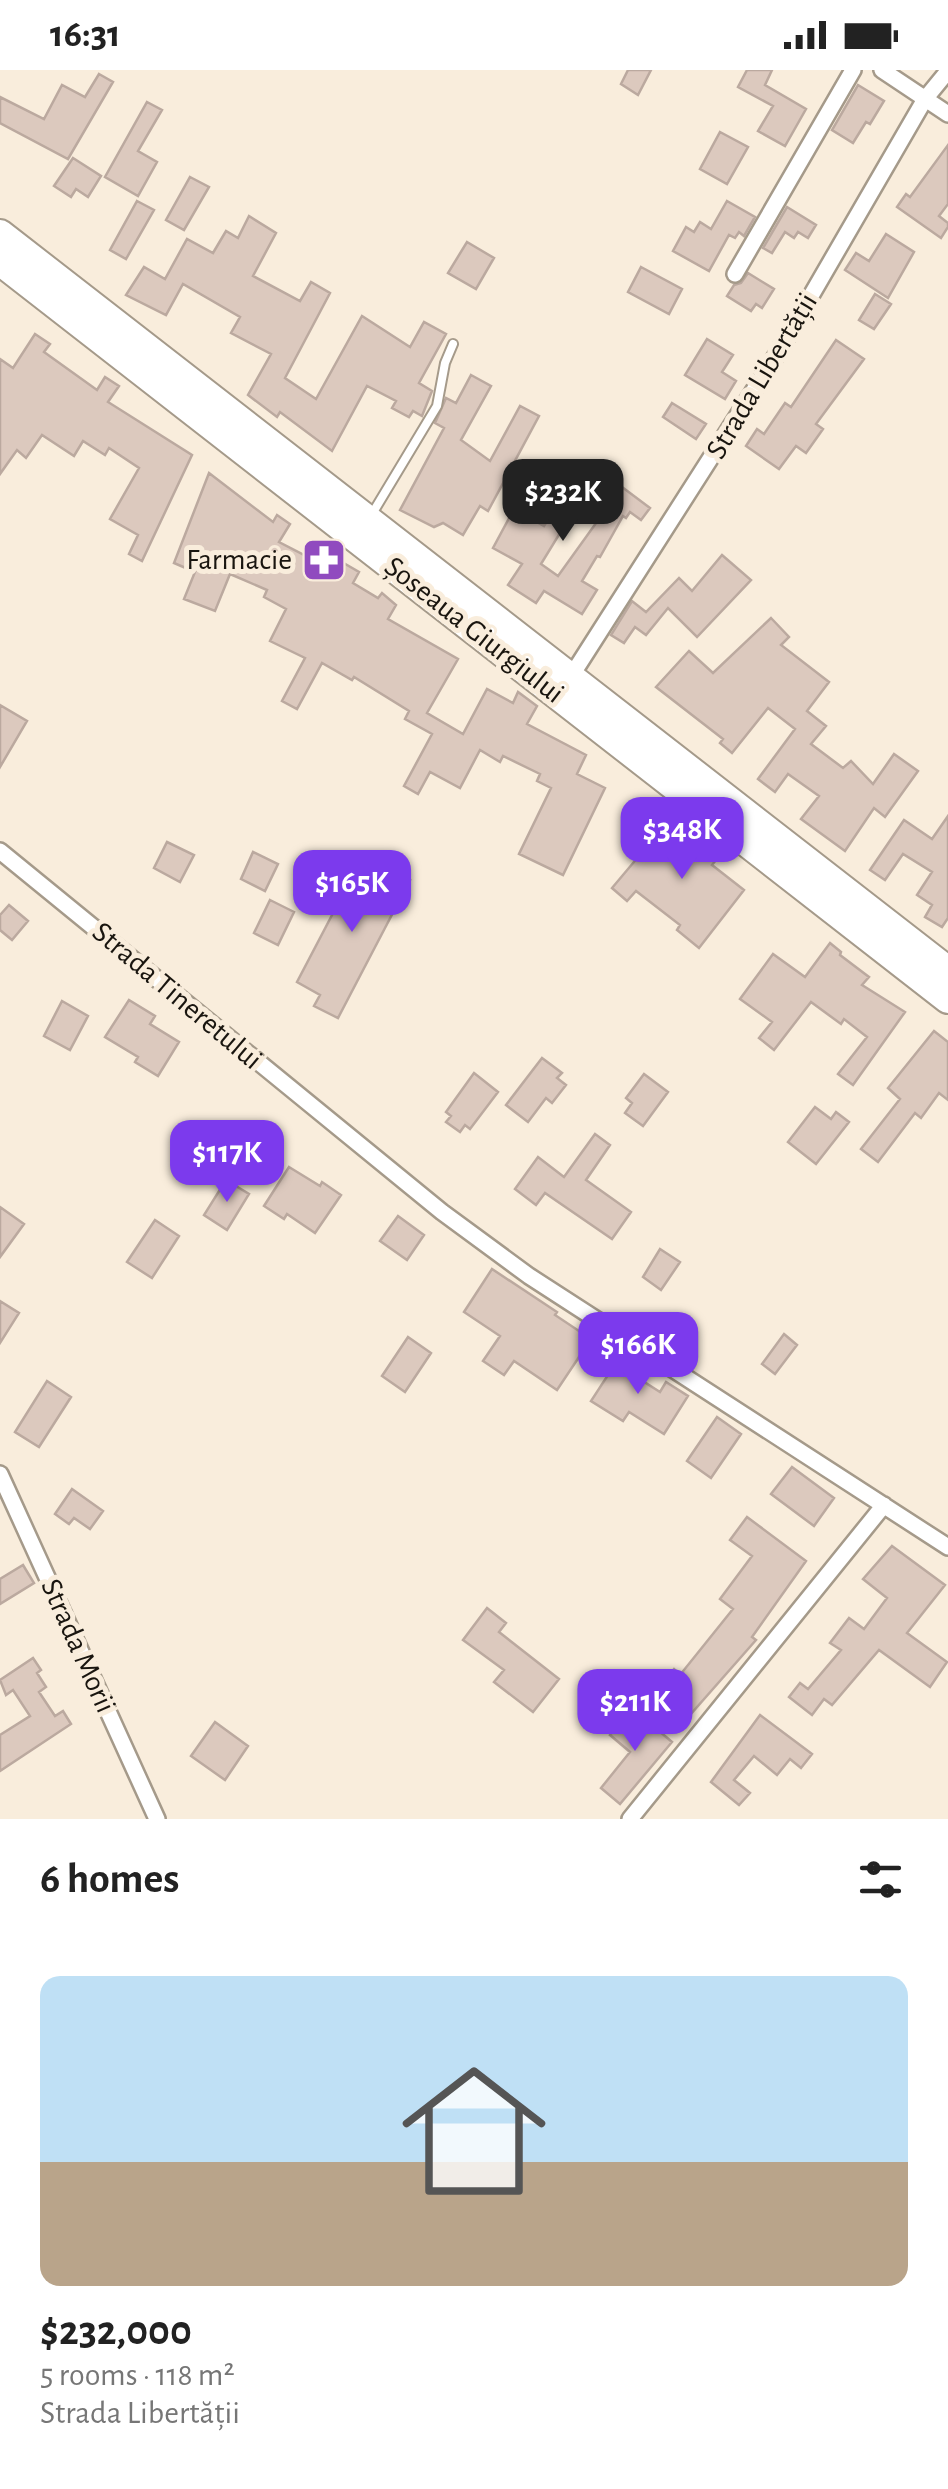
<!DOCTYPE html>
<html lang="en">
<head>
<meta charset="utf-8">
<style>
	body { margin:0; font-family:"Alegreya Sans",sans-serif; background:#f2f2f2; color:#222; height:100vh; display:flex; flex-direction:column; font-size:38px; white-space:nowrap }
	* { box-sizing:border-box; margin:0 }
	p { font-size:32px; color:#767676 }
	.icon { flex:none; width:55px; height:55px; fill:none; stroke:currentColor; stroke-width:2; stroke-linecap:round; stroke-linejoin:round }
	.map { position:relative; height:1749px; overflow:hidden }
	.details { display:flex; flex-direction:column; background:#fff; flex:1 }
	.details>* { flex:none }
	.price { position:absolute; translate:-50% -85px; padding:0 22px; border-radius:20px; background:#7c3aed; color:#fff; font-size:32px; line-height:65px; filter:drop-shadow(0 2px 5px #0008) }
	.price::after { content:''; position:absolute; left:50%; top:60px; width:30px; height:22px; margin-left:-15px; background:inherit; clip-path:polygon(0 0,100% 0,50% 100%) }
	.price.current { background:#222; color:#fff }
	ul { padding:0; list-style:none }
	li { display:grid; align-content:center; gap:20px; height:530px; padding:0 40px }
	li span { display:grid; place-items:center; height:310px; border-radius:20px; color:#555 }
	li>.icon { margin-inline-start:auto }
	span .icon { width:180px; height:180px; fill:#fffc; stroke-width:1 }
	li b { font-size:42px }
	h2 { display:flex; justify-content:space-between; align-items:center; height:120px; padding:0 40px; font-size:42px }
	.status { display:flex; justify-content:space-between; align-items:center; height:70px; padding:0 50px; background:#fff; direction:ltr }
	.status svg { height:28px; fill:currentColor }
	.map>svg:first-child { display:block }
	.building { fill:#dcc9be; stroke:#bba99f; stroke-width:2.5 }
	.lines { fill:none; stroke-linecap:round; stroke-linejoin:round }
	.lane-casing { stroke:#a59a8a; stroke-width:12 }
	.street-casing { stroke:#a59a8a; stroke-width:20 }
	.highway-casing { stroke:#a59a8a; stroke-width:32 }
	.lane { stroke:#fff; stroke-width:8 }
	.street { stroke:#fff; stroke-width:15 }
	.highway { stroke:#fff; stroke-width:28 }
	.labels { text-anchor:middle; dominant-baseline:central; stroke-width:10; stroke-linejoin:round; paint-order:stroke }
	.street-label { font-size:30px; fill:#19150f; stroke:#f9eddc }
	.poi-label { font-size:30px; fill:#19150f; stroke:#f9eddc; text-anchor:end }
</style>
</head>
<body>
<div class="status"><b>16:31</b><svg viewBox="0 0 49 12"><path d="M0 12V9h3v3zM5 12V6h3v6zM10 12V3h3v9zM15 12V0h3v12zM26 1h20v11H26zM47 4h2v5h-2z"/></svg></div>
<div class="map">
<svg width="948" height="1749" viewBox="0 0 948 1749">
	<rect width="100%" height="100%" fill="#f9eddc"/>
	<path class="building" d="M 628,0 L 651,0 L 638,25 L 621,14 Z
		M 747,0 L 772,0 L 765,15 L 806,39 L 785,76 L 758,61 L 773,36 L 738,17 Z
		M 99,4 L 113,12 L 68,89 L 0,53 L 0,27 L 44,49 L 62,15 L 85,27 Z
		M 858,15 L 884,31 L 870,54 L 866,52 L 853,73 L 832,60 Z
		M 147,32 L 162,40 L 138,81 L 157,92 L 138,126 L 105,107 Z
		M 720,62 L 748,77 L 727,114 L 700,99 Z
		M 948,75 L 948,134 L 939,146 L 948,153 L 948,157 L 941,168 L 897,137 L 906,124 L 910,127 Z
		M 73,88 L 101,106 L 88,127 L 76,119 L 71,127 L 54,116 Z
		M 190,107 L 209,117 L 184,160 L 166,150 Z
		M 137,131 L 154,140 L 126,189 L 110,180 Z
		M 727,131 L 755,147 L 744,166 L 739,162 L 735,168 L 729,165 L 709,201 L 673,181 L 686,157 L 694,162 L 700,152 L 711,159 Z
		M 787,137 L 816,155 L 808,168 L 798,162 L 794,168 L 785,162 L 772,183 L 763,178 Z
		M 249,146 L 276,163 L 253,206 L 300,231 L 311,212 L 330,223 L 285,308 L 316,329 L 362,246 L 410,277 L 424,252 L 446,264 L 419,313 L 432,321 L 422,346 L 413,341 L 409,347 L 392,338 L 396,331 L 367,316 L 332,381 L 280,342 L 277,347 L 248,325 L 271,284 L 231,263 L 240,247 L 183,214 L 166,245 L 126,225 L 144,197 L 165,209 L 187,169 L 213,183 L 226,161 L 238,168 Z
		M 886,164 L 914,182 L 888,228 L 845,200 L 856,183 L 869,191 Z
		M 467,172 L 494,188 L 476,219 L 448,203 Z
		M 641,197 L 682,219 L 669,244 L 628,222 Z
		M 748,203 L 774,219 L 762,238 L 756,234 L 751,241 L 727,226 L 734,215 L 741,213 Z
		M 875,224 L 891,234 L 874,259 L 859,250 Z
		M 35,264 L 50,274 L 44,282 L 97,320 L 105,307 L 119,316 L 108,332 L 192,385 L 142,491 L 129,484 L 138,465 L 110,449 L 139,398 L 109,378 L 105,385 L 83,371 L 74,386 L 42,365 L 26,388 L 17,380 L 0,404 L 0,289 L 13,298 Z
		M 707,269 L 733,285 L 722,302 L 736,311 L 725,329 L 685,305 Z
		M 836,270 L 864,289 L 816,354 L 823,359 L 806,383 L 796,376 L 779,399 L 746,376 L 757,359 L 764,364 L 785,333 L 791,337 Z
		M 471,305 L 491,316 L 461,370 L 490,391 L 520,336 L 539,346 L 488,441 L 480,436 L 463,465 L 443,453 L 434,457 L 400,440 L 444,358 L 435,353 L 446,328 L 456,333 Z
		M 672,333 L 706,354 L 696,369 L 663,347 Z
		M 572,397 L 593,409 L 541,494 L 558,506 L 622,417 L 650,438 L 641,450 L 630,442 L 626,448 L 623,446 L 600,487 L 597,486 L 582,511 L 597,520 L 582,544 L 544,521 L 536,533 L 508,515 L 522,494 L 493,478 L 514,439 L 544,456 L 565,422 L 559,419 Z
		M 209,403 L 273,452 L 277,445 L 290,454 L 279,472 L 312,489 L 319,476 L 337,486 L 335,488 L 359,502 L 353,513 L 378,528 L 382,523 L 396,535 L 388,549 L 458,589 L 427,643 L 463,664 L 487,619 L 513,633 L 518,622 L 537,636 L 527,654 L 586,685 L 577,704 L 605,718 L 563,805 L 519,784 L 551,718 L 537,711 L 540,704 L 503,686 L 500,692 L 480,680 L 460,718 L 430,702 L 418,724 L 404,716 L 432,664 L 405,649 L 409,641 L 354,607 L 352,610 L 322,593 L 297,639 L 282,631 L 305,588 L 270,571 L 286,539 L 264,527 L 267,520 L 230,504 L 215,541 L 184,529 L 195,502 L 174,493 Z
		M 722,485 L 751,510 L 697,567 L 668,538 L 646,565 L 635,557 L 624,573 L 611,565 L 632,531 L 646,542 L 679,508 L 692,521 Z
		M 771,548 L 789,567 L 781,575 L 829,612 L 807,641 L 826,656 L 811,674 L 843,698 L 851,691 L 873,714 L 894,684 L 918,701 L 885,747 L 874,738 L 845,781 L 801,749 L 819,726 L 788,704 L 775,722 L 758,709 L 795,659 L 768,638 L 732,683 L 720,673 L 723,669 L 656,617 L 689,581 L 713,603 Z
		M 0,635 L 27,651 L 0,697 Z
		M 948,746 L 948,848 L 942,857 L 925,847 L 932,835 L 917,825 L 932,802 L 903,784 L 885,810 L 870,800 L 904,750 L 932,769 Z
		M 671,748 L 706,778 L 707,775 L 720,785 L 712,795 L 744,820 L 699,878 L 677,860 L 680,855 L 636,821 L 627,831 L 612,818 Z
		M 167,772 L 194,785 L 180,812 L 154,798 Z
		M 253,782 L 278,794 L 265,821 L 241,809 Z
		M 363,786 L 410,810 L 338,948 L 314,936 L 320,925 L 297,912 Z
		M 270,830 L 294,842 L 278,875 L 254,863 Z
		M 9,835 L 28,851 L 12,870 L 0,860 L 0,845 Z
		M 830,873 L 841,882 L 840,885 L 869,907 L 862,915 L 905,942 L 853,1015 L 838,1004 L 867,967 L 844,949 L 841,954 L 811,932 L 774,980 L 759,968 L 772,952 L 740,929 L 773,884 L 805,907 Z
		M 129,930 L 155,946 L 150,954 L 179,972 L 158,1006 L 135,992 L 138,987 L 105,967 Z
		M 62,931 L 88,946 L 70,980 L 44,966 Z
		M 934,961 L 948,972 L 948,1030 L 939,1023 L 921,1048 L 915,1043 L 878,1092 L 861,1079 L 900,1029 L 888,1018 Z
		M 542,988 L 562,1003 L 557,1008 L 566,1015 L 552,1033 L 546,1028 L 528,1052 L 506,1035 Z
		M 474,1003 L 498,1022 L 470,1059 L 465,1055 L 460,1062 L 446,1052 L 451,1046 L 446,1042 Z
		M 644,1004 L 668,1022 L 643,1056 L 625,1043 L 632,1033 L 626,1028 Z
		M 815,1037 L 831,1049 L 836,1042 L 849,1052 L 816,1094 L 788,1072 Z
		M 595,1064 L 610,1075 L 586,1110 L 631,1142 L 612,1169 L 545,1123 L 536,1135 L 515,1119 L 538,1087 L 564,1107 Z
		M 289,1097 L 320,1116 L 322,1112 L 341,1125 L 315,1163 L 287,1144 L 284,1149 L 264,1136 Z
		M 226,1110 L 249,1124 L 227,1160 L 204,1145 Z
		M 0,1137 L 24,1154 L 0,1187 Z
		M 398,1146 L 424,1165 L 407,1190 L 380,1171 Z
		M 155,1150 L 179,1166 L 152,1208 L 127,1192 Z
		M 660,1179 L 680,1192 L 661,1220 L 643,1207 Z
		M 492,1199 L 557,1242 L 555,1245 L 591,1269 L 557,1320 L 514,1291 L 504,1305 L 483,1291 L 500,1266 L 464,1242 Z
		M 0,1231 L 19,1243 L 0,1273 Z
		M 784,1264 L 797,1275 L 775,1304 L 762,1294 Z
		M 408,1267 L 431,1283 L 405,1322 L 382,1306 Z
		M 621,1285 L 640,1298 L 635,1306 L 660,1322 L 666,1312 L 688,1326 L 664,1364 L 629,1342 L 623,1351 L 591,1331 Z
		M 47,1311 L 71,1327 L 39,1377 L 15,1362 Z
		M 717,1347 L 741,1364 L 711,1408 L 687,1391 Z
		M 792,1397 L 834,1428 L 814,1456 L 771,1424 Z
		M 72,1419 L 103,1441 L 90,1459 L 74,1448 L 69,1454 L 55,1444 Z
		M 747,1447 L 806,1491 L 752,1567 L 756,1570 L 690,1645 L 658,1618 L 674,1599 L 680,1605 L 733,1539 L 720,1529 L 752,1486 L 730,1470 Z
		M 892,1476 L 945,1515 L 907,1563 L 947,1592 L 930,1617 L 879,1580 L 832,1635 L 824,1629 L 812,1645 L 789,1627 L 800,1613 L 808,1619 L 841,1580 L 830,1573 L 849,1548 L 864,1559 L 887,1528 L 863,1509 Z
		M 23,1495 L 34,1513 L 0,1534 L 0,1509 Z
		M 487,1538 L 506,1553 L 499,1562 L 559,1609 L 533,1642 L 494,1612 L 504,1600 L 463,1570 Z
		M 33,1588 L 41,1600 L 37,1603 L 46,1617 L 39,1622 L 55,1646 L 63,1641 L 71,1654 L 0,1701 L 0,1665 L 30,1646 L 13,1620 L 6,1625 L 0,1610 Z
		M 632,1638 L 672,1672 L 620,1734 L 601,1718 L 630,1682 L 610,1665 Z
		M 760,1645 L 812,1684 L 801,1698 L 790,1689 L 777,1705 L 754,1686 L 734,1710 L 750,1723 L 739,1735 L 711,1712 Z
		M 215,1652 L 248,1676 L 225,1710 L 191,1686 Z"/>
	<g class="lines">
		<defs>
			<path id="lane" d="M 372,444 L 437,336 L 445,293 L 453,274"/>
			<path id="street" d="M 882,0 L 948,44
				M 735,204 L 853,0
				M 570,608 L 779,281 L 925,29 L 948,1
				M 0,781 L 442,1142 L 529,1206 L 948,1477
				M 0,1404 L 157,1749
				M 630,1749 L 884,1435"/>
			<path id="highway" d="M 0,164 L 948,901
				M 0,191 L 948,929"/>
		</defs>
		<use href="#lane" class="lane-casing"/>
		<use href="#street" class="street-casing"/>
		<use href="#highway" class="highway-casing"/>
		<use href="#lane" class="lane"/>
		<use href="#street" class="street"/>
		<use href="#highway" class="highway"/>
	</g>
	<defs>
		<symbol id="pharmacy-square" viewBox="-11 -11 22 22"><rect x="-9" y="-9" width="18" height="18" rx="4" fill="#904bbf" stroke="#f9eddc"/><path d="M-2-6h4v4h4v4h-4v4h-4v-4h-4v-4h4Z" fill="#fff"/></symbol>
	</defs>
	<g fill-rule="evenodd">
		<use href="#pharmacy-square" x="299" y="465" width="50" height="50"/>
	</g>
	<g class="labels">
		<g class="street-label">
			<text transform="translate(762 306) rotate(-59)">Strada Libertății</text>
			<text transform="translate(474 560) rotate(38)">Șoseaua Giurgiului</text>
			<text transform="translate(177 926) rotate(40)">Strada Tineretului</text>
			<text transform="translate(78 1576) rotate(66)">Strada Morii</text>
		</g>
		<g class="poi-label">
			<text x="292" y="490">Farmacie</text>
		</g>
	</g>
</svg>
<b class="price current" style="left:563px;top:474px">$232K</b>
<b class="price" style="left:682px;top:812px">$348K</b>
<b class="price" style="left:352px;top:865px">$165K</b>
<b class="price" style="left:227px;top:1135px">$117K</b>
<b class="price" style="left:638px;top:1327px">$166K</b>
<b class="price" style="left:635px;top:1684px">$211K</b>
</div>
<section class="details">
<h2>6 homes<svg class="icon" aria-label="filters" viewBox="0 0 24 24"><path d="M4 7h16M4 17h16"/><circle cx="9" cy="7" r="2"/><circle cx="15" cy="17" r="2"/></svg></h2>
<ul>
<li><span style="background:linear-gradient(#bfe0f5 60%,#b9a48a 0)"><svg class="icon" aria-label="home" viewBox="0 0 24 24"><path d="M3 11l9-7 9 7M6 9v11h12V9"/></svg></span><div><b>$232,000</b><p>5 rooms · 118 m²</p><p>Strada Libertății</p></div></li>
</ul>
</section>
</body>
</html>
